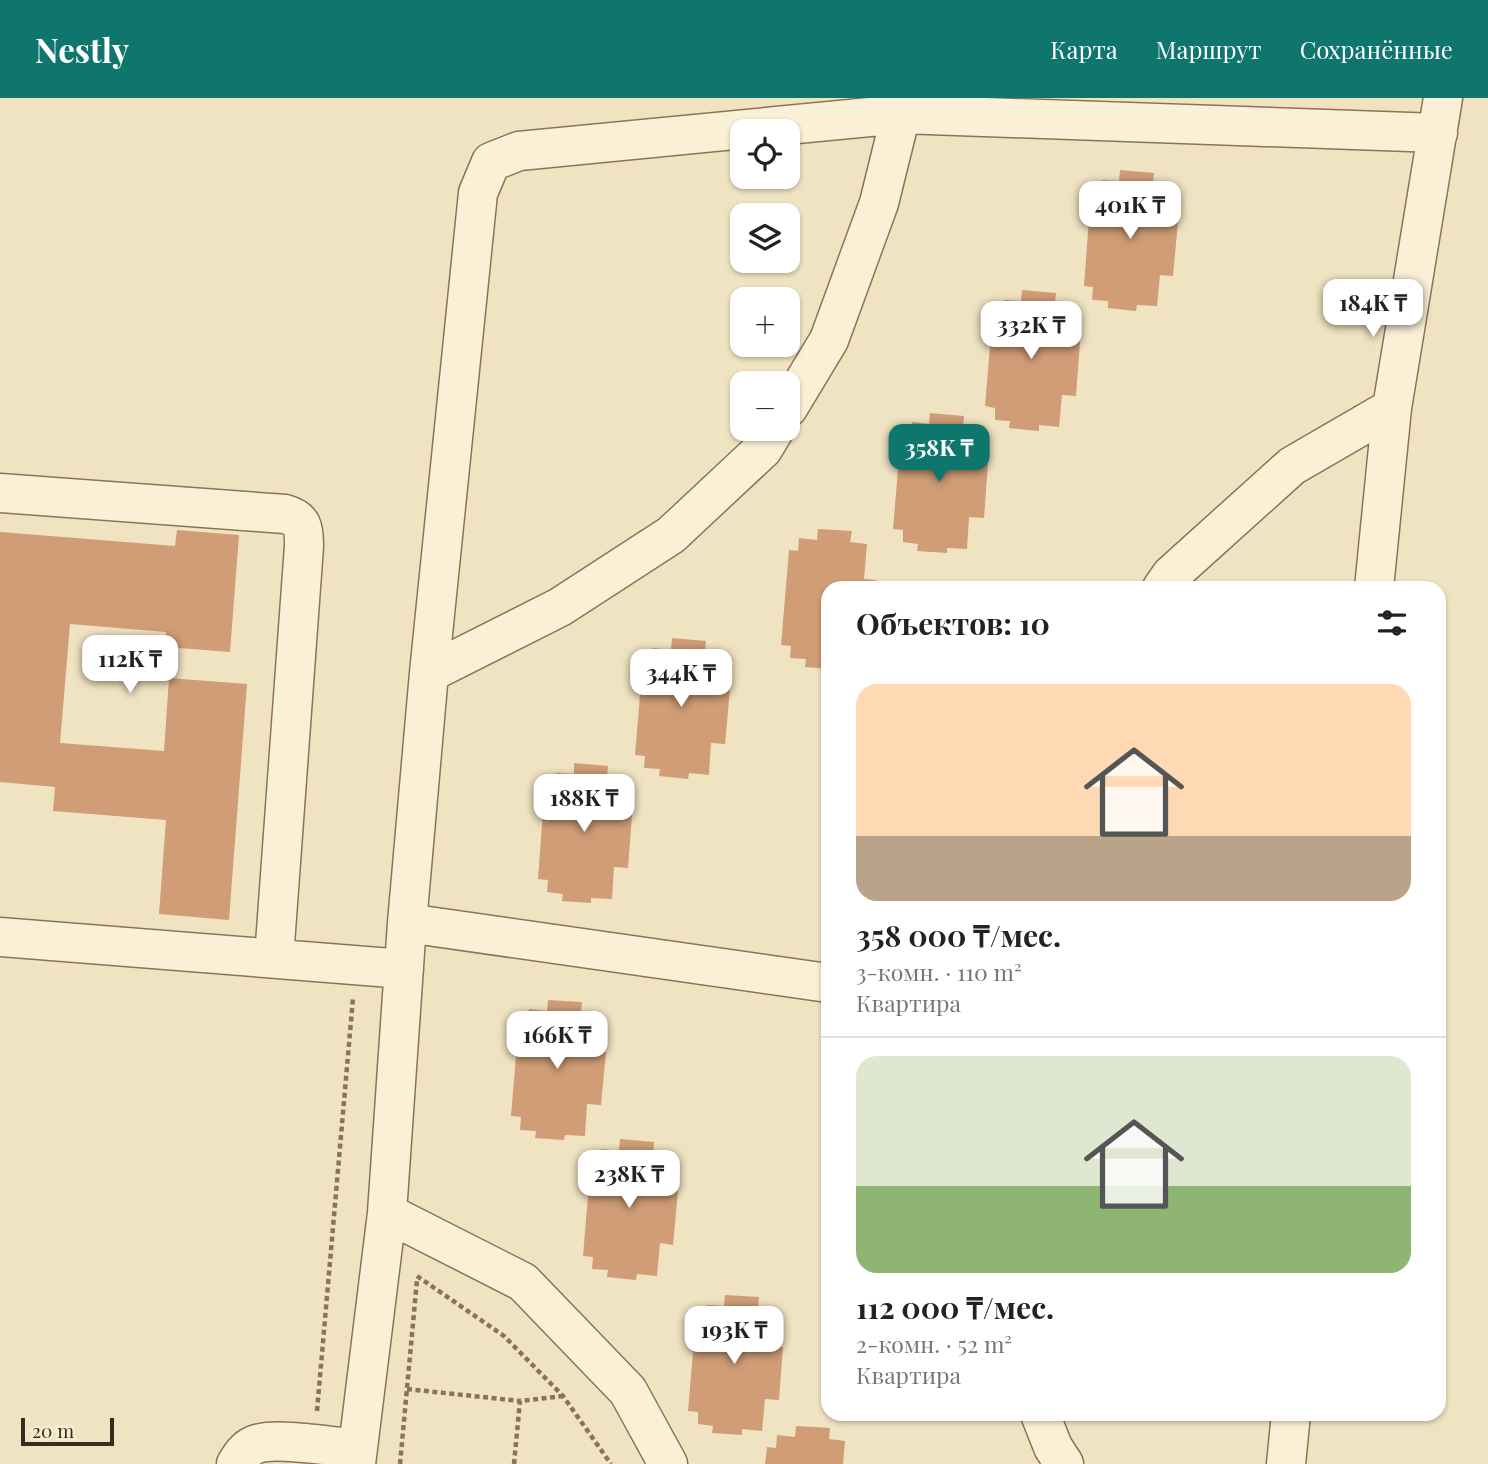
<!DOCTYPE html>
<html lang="ru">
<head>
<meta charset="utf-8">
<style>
	body { margin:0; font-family:"Playfair Display",serif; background:#f2f2f2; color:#222; height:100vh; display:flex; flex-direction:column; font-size:26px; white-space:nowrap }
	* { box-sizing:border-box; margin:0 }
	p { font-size:23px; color:#767676 }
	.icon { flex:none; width:38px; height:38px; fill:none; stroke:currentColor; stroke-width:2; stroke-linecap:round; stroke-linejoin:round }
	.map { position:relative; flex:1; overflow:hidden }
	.side { position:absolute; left:821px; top:483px; width:625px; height:840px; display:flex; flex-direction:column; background:#fff; border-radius:21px; box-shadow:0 2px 5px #0004 }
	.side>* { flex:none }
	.buttons { position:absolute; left:730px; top:21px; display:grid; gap:14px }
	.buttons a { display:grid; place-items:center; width:70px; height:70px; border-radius:14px; background:#fff; box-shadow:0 2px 5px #0004; font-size:35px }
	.scale { position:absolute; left:21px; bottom:18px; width:93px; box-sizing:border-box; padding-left:7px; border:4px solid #392b1d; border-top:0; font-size:19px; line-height:24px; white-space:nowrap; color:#392b1d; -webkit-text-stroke:5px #f7edd1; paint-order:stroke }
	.price { position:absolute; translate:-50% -60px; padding:0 16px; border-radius:14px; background:#fff; color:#222; font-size:23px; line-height:46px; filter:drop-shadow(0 2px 4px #0008) }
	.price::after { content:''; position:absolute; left:50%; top:42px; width:21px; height:16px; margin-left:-10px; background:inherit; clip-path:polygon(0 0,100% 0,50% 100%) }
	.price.on { background:#0f766e; color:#fff }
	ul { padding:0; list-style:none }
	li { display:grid; align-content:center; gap:14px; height:371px; padding:0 35px }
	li+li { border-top:2px solid #e0e0e0 }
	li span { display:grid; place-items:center; height:217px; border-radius:21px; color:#555 }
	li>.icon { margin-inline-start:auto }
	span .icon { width:126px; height:126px; fill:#fffc; stroke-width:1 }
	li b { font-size:30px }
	h2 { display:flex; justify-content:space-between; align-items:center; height:84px; padding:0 35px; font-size:30px }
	header { display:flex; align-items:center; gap:42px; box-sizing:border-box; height:98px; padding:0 35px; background:#0f766e; color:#fff }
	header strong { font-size:33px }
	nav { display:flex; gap:38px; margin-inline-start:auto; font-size:24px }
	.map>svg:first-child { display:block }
	.building { fill:#d09d76 }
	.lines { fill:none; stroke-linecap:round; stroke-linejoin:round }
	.minor-casing { stroke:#8a7458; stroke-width:41 }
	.path { stroke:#8a7458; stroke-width:4.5; stroke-dasharray:5 3.5; stroke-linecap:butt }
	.minor { stroke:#faf0d5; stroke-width:38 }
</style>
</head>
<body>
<header>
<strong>Nestly</strong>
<nav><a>Карта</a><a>Маршрут</a><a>Сохранённые</a></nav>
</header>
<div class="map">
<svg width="1488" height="1366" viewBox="0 0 1488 1366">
	<rect width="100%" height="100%" fill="#f0e3c2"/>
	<path class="building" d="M 1120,72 L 1154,75 L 1153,85 L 1170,87 L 1166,123 L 1178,124 L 1173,178 L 1160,177 L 1157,208 L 1137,207 L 1136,213 L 1108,210 L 1108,203 L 1092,202 L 1093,189 L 1084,188 L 1091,93 L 1101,94 L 1102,82 L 1119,83 Z
		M 1022,192 L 1056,195 L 1055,205 L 1071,207 L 1068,243 L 1080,244 L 1076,298 L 1062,297 L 1059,329 L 1039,327 L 1039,333 L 1009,330 L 1010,323 L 995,322 L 995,310 L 985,308 L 993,213 L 1003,214 L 1004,202 L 1021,203 Z
		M 930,315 L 964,318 L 963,329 L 979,330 L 976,366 L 988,366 L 984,420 L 969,419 L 967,451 L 947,450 L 947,455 L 917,453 L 918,446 L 903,444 L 903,432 L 893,431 L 901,336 L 911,337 L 912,324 L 929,326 Z
		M 818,431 L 852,433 L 850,444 L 867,446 L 864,481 L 876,482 L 875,490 L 828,490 L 828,571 L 805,569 L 806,561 L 790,560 L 791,548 L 781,547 L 789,452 L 798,453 L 799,440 L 817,442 Z
		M 177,432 L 239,437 L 230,554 L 165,549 L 166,534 L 70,526 L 60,645 L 164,653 L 169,580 L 247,586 L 229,822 L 159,816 L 166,722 L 53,713 L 55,689 L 0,684 L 0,434 L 175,448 Z
		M 672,540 L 706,543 L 705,554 L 721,555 L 718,591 L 730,592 L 725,646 L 711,645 L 709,677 L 689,675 L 688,681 L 659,678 L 660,671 L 644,670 L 645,658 L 635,657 L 643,561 L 652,563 L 653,550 L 671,552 Z
		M 574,665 L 608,668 L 607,678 L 624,680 L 621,716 L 632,717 L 628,770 L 614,769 L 612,801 L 591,800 L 591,805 L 562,803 L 563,796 L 547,794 L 548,782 L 538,781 L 545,686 L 555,687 L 556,675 L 574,676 Z
		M 548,902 L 582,904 L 581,915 L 597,917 L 594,953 L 606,954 L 601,1007 L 587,1006 L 585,1038 L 565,1037 L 564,1042 L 535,1040 L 536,1033 L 520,1032 L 521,1019 L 511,1018 L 519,923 L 528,924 L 529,911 L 547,913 Z
		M 620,1041 L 654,1044 L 653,1055 L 669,1056 L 666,1092 L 678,1093 L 673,1147 L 660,1145 L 657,1178 L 637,1176 L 636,1182 L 607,1179 L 608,1172 L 592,1171 L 593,1159 L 583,1158 L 591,1062 L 601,1063 L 601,1051 L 619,1053 Z
		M 725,1197 L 759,1199 L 758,1210 L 774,1212 L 771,1248 L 783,1249 L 779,1302 L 765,1301 L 762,1333 L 742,1331 L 742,1337 L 712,1335 L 713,1328 L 698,1326 L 698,1314 L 688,1313 L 696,1218 L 706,1218 L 707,1207 L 724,1208 Z
		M 796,1328 L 830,1330 L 829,1341 L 845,1343 L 843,1366 L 765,1366 L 767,1349 L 776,1350 L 777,1337 L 795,1339 Z"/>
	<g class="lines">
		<defs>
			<path id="minor" d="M 788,310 L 829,242 L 879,105 L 901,16
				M 0,395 L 285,416 C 303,421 304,430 304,448 L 274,860
				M 1162,490 L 1171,477 L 1292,368 L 1392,310
				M 1374,490 L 1392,310 L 1443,0
				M 429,575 L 560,509 L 671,437 L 763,351 L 775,331
				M 407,825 L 828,885
				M 0,839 L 404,871
				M 387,1115 L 523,1184 L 628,1293 L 668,1366
				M 1040,1316 L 1053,1349 L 1064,1366
				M 236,1366 C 241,1358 245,1351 254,1347 C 273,1338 335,1349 358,1351
				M 356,1366 L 387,1115 L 407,825 L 429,575 L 478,95 L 491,64 L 519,53 L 901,16 L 1438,35
				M 1286,1366 L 1291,1316"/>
		</defs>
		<use href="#minor" class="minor-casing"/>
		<path class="path" d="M 417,1178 L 504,1238 L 563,1298 L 611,1366
			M 407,1291 L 520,1303
			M 317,1313 L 353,900
			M 400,1366 L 417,1182
			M 514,1366 L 520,1303 L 563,1298"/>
		<use href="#minor" class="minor"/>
	</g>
</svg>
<div class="buttons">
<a><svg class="icon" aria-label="locate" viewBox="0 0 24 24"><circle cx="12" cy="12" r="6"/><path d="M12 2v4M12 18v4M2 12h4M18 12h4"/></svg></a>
<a><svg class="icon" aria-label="layers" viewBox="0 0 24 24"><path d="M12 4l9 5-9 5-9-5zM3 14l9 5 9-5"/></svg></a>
<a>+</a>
<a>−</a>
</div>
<div class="scale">20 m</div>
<b class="price" style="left:1130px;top:143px">401K ₸</b>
<b class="price" style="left:1373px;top:241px">184K ₸</b>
<b class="price" style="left:1031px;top:263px">332K ₸</b>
<b class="price on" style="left:939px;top:386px">358K ₸</b>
<b class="price" style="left:130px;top:597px">112K ₸</b>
<b class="price" style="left:681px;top:611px">344K ₸</b>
<b class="price" style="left:584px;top:736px">188K ₸</b>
<b class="price" style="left:557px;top:973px">166K ₸</b>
<b class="price" style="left:629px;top:1112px">238K ₸</b>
<b class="price" style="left:734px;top:1268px">193K ₸</b>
<section class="side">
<h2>Объектов: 10<svg class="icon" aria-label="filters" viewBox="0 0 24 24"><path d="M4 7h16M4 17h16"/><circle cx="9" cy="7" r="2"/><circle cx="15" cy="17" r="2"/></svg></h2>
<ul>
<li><span style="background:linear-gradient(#ffd9b3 70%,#b9a48a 0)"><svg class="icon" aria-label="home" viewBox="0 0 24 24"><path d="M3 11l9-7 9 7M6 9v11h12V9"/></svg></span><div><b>358 000 ₸/мес.</b><p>3-комн. · 110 m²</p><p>Квартира</p></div></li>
<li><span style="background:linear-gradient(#dfe7d0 60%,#8fb573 0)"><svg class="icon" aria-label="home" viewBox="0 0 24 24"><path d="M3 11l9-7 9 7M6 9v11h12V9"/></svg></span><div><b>112 000 ₸/мес.</b><p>2-комн. · 52 m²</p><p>Квартира</p></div></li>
</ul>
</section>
</div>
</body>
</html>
